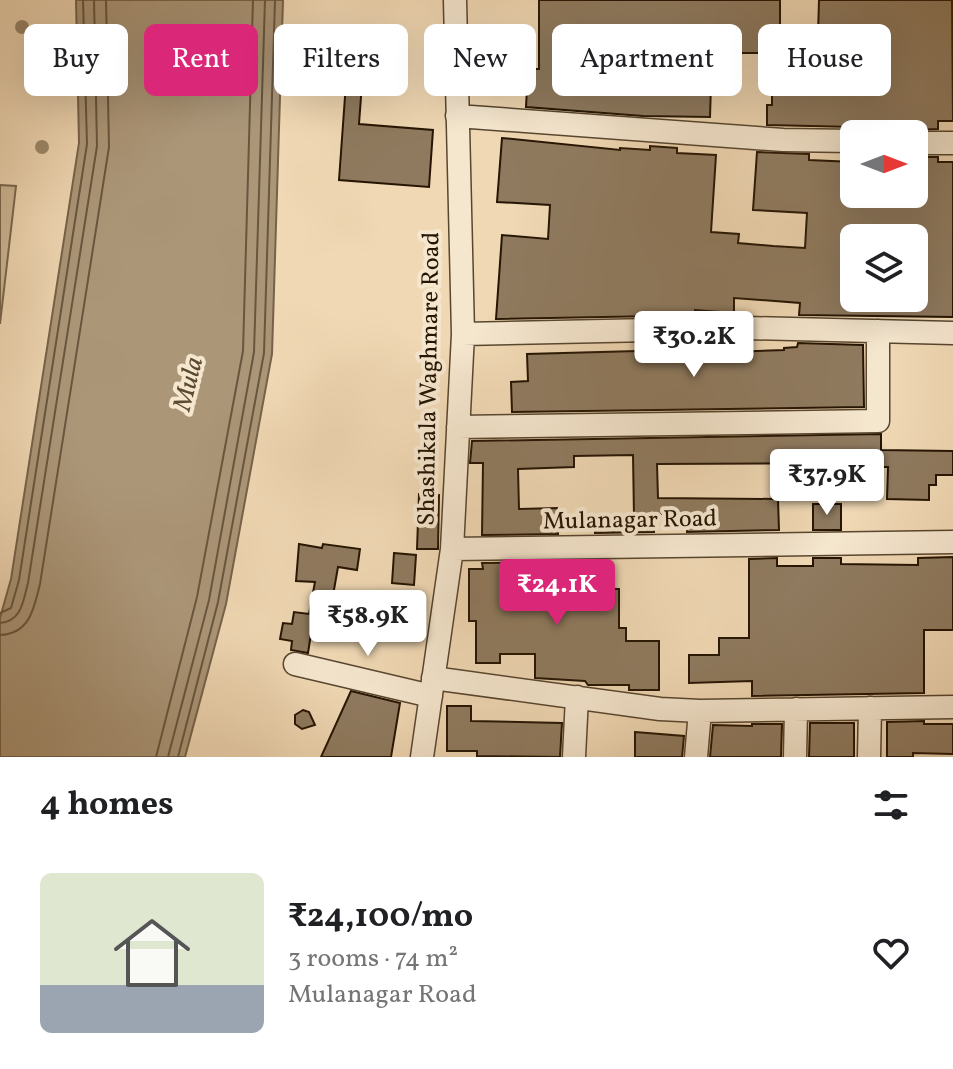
<!DOCTYPE html>
<html lang="en">
<head>
<meta charset="utf-8">
<style>
	body { margin:0; font-family:Vollkorn,serif; background:#f6f6f6; color:#202124; height:100vh; display:flex; flex-direction:column; font-size:30px; white-space:nowrap }
	* { box-sizing:border-box; margin:0 }
	p { font-size:26px; color:#757577 }
	.icon { flex:none; width:44px; height:44px; fill:none; stroke:currentColor; stroke-width:2; stroke-linecap:round; stroke-linejoin:round }
	.map { position:relative; height:757px; overflow:hidden }
	.drawer { display:flex; flex-direction:column; background:#fff; flex:1 }
	.drawer>* { flex:none }
	.guide { position:absolute; left:24px; top:24px; width:906px; height:72px; display:flex; gap:16px }
	.needle { width:52px; rotate:90deg }
	.tools { position:absolute; left:840px; top:120px; display:grid; gap:16px }
	.tools a { display:grid; place-items:center; width:88px; height:88px; border-radius:12px; background:#fff; box-shadow:0 8px 32px #0002; font-size:40px }
	.price { position:absolute; translate:-50% -68px; padding:0 18px; border-radius:8px; background:#fff; color:#222; font-size:26px; line-height:52px; filter:drop-shadow(0 2px 4px #0008) }
	.price::after { content:''; position:absolute; left:50%; top:48px; width:24px; height:18px; margin-left:-12px; background:inherit; clip-path:polygon(0 0,100% 0,50% 100%) }
	.price.on { background:#db2777; color:#fff }
	ul { padding:0; list-style:none }
	li { display:flex; align-items:center; gap:24px; height:200px; padding:0 40px }
	li+li { border-top:2px solid #e0e0e0 }
	li span { display:grid; place-items:center; flex:none; width:224px; height:160px; border-radius:12px; color:#555 }
	li>.icon { margin-inline-start:auto }
	span .icon { width:96px; height:96px; fill:#fffc; stroke-width:1 }
	li b { font-size:34px }
	h2 { display:flex; justify-content:space-between; align-items:center; height:96px; padding:0 40px; font-size:34px }
	.pill { padding:0 28px; border-radius:12px; background:#fff; box-shadow:0 8px 32px #0002; font-size:28px; line-height:72px }
	.pill.on { background:#db2777; color:#fff }
	.map>svg:first-child { display:block }
	.green { fill:#ceb796; stroke:#7a664c; stroke-width:2 }
	.water { fill:#ab9678; stroke:#766249; stroke-width:2 }
	.lines { fill:none; stroke-linecap:round; stroke-linejoin:round }
	.shore { stroke:#68563e; stroke-width:2 }
	.building { fill:#8f7a5f; stroke:#261503; stroke-width:2; fill-rule:evenodd }
	.minor-casing { stroke:#58462f; stroke-width:25 }
	.minor { stroke:#f5e6ce; stroke-width:22 }
	.tree { fill:#9c886b }
	.labels { text-anchor:middle; dominant-baseline:central; stroke-width:8; stroke-linejoin:round; paint-order:stroke }
	.street-label { font-size:24px; fill:#261503; stroke:#f5e6ce }
	.water-label { font-size:26px; font-style:italic; fill:#5b4932; stroke:#f5e6ce }
</style>
</head>
<body>
<div class="map">
<svg width="953" height="757" viewBox="0 0 953 757">
	<rect width="100%" height="100%" fill="#f0d8b4"/>
	<filter id="stains"><feTurbulence type="fractalNoise" baseFrequency=".0025" numOctaves="4"/><feColorMatrix values="0 0 0 0 .2 0 0 0 0 .09 0 0 0 0 .02 0 0 0 .5 -.17"/></filter>
	<radialGradient id="worn" r=".72"><stop offset=".6" stop-color="#630" stop-opacity="0"/><stop offset="1" stop-color="#630" stop-opacity=".3"/></radialGradient>
	<path class="green" d="M 0,185 L 16,186 L 0,324 Z"/>
	<path class="water" d="M 76,0 L 283,0 L 272,354 L 226,604 L 185,757 L 0,757 L 0,618 L 11,579 L 79,143 Z"/>
	<g class="lines">
		<path class="shore" d="M 0,613 L 11,608 L 19,580 L 87,144 L 83,0
			M 0,623 C 22,621 23,601 28,583 L 97,146 L 94,0
			M 0,635 C 30,634 34,608 40,584 L 109,147 L 106,0
			M 156,757 L 197,597 L 243,351 L 253,0
			M 168,757 L 209,600 L 254,352 L 265,0
			M 178,757 L 218,602 L 264,353 L 275,0"/>
	</g>
	<path class="building" d="M 539,0 L 780,0 L 780,35 L 818,35 L 819,0 L 952,0 L 953,121 L 938,121 L 938,129 L 911,130 L 911,124 L 871,124 L 871,133 L 854,127 L 767,125 L 767,105 L 772,105 L 772,55 L 758,53 L 712,53 L 710,117 L 643,116 L 526,107 L 528,69 L 539,69 Z
		M 347,69 L 363,70 L 359,124 L 433,130 L 429,187 L 339,180 Z
		M 502,138 L 620,150 L 620,148 L 650,150 L 650,146 L 677,148 L 677,153 L 716,155 L 711,232 L 739,234 L 738,243 L 773,246 L 805,248 L 807,213 L 753,210 L 757,152 L 809,154 L 809,160 L 854,162 L 854,194 L 916,194 L 916,157 L 938,157 L 938,162 L 953,162 L 953,317 L 799,315 L 800,303 L 734,298 L 734,313 L 695,310 L 695,315 L 657,313 L 657,316 L 496,319 L 502,235 L 548,239 L 550,205 L 497,202 ZM 854,238 L 914,238 L 914,298 L 854,298 Z
		M 798,343 L 863,345 L 864,407 L 512,412 L 511,382 L 528,381 L 527,354 L 674,350 L 674,345 L 694,344 L 730,345 L 730,352 L 784,350 L 784,348 L 797,347 Z
		M 881,434 L 881,450 L 953,451 L 953,475 L 936,475 L 936,485 L 929,485 L 929,500 L 887,499 L 888,467 L 853,467 L 853,463 L 657,464 L 658,498 L 778,499 L 779,530 L 687,532 L 687,514 L 654,514 L 654,532 L 595,533 L 594,516 L 634,516 L 633,455 L 574,456 L 574,467 L 518,469 L 519,509 L 557,508 L 558,534 L 482,535 L 483,463 L 470,463 L 472,441 Z
		M 419,494 L 439,495 L 438,549 L 417,549 Z
		M 813,504 L 841,504 L 841,530 L 813,530 Z
		M 299,544 L 322,548 L 323,544 L 360,549 L 357,570 L 338,567 L 332,601 L 336,601 L 332,624 L 313,621 L 308,653 L 291,650 L 292,641 L 280,639 L 283,623 L 292,624 L 294,612 L 309,614 L 315,582 L 296,581 Z
		M 394,553 L 416,555 L 414,585 L 392,583 Z
		M 953,557 L 953,630 L 924,630 L 924,693 L 752,696 L 752,681 L 689,683 L 689,655 L 719,655 L 719,638 L 749,638 L 749,559 L 777,558 L 777,566 L 813,566 L 813,558 L 841,558 L 841,564 L 918,565 L 918,558 Z
		M 558,562 L 559,567 L 563,567 L 563,588 L 619,589 L 619,628 L 626,628 L 626,641 L 659,641 L 659,690 L 629,690 L 629,685 L 588,685 L 585,681 L 535,678 L 535,654 L 500,654 L 500,663 L 476,663 L 476,621 L 469,621 L 469,569 L 483,569 L 482,563 Z
		M 351,691 L 400,703 L 391,757 L 321,757 Z
		M 447,706 L 471,706 L 471,721 L 562,723 L 560,757 L 477,756 L 477,751 L 447,751 Z
		M 303,710 L 309,712 L 315,725 L 302,729 L 295,724 L 295,715 Z
		M 924,721 L 924,724 L 953,724 L 953,754 L 913,753 L 913,757 L 887,757 L 887,722 Z
		M 810,723 L 854,723 L 854,757 L 809,757 Z
		M 752,724 L 782,724 L 781,757 L 710,757 L 713,725 L 752,726 Z
		M 635,732 L 684,736 L 682,757 L 635,757 Z"/>
	<g class="lines">
		<defs>
			<path id="minor" d="M 457,116 L 783,140 L 854,141
				M 914,143 L 953,143
				M 463,334 L 748,328 L 953,333
				M 458,427 L 878,421 L 878,331
				M 452,549 L 953,542
				M 295,664 L 431,696
				M 433,678 L 660,709 L 700,711 L 953,707
				M 422,757 L 452,549 L 463,334 L 455,0
				M 574,757 L 577,697
				M 696,757 L 700,711
				M 795,757 L 796,709
				M 869,757 L 870,708"/>
		</defs>
		<use href="#minor" class="minor-casing"/>
		<use href="#minor" class="minor"/>
	</g>
	<g class="tree">
		<circle cx="22" cy="27" r="7"/>
		<circle cx="42" cy="147" r="7"/>
	</g>
	<g class="labels">
		<g class="street-label">
			<text transform="translate(430 379) rotate(-89)">Shashikala Waghmare Road</text>
			<text transform="translate(630 521) rotate(-1)">Mulanagar Road</text>
		</g>
		<g class="water-label">
			<text transform="translate(189 384) rotate(-76)">Mula</text>
		</g>
	</g>
	<rect width="100%" height="100%" filter="url(#stains)"/>
	<rect width="100%" height="100%" fill="url(#worn)"/>
</svg>
<div class="tools">
<a><svg class="needle" viewBox="-14 -14 28 28"><path d="M0-13l5 13h-10z" fill="#e53935"/><path d="M0 13l5-13h-10z" fill="#757577"/></svg></a>
<a><svg class="icon" aria-label="layers" viewBox="0 0 24 24"><path d="M12 4l9 5-9 5-9-5zM3 14l9 5 9-5"/></svg></a>
</div>
<b class="price" style="left:694px;top:379px">₹30.2K</b>
<b class="price" style="left:827px;top:517px">₹37.9K</b>
<b class="price on" style="left:557px;top:627px">₹24.1K</b>
<b class="price" style="left:368px;top:658px">₹58.9K</b>
<div class="guide">
<a class="pill">Buy</a>
<a class="pill on">Rent</a>
<a class="pill">Filters</a>
<a class="pill">New</a>
<a class="pill">Apartment</a>
<a class="pill">House</a>
</div>
</div>
<section class="drawer">
<h2>4 homes<svg class="icon" aria-label="filters" viewBox="0 0 24 24"><path d="M4 7h16M4 17h16"/><circle cx="9" cy="7" r="2"/><circle cx="15" cy="17" r="2"/></svg></h2>
<ul>
<li><span style="background:linear-gradient(#dfe7d0 70%,#9aa5b1 0)"><svg class="icon" aria-label="home" viewBox="0 0 24 24"><path d="M3 11l9-7 9 7M6 9v11h12V9"/></svg></span><div><b>₹24,100/mo</b><p>3 rooms · 74 m²</p><p>Mulanagar Road</p></div><svg class="icon" aria-label="heart" viewBox="0 0 24 24"><path d="M12 20l-8-8c-3-5 5-10 8-4 3-6 11-1 8 4z"/></svg></li>
</ul>
</section>
</body>
</html>
